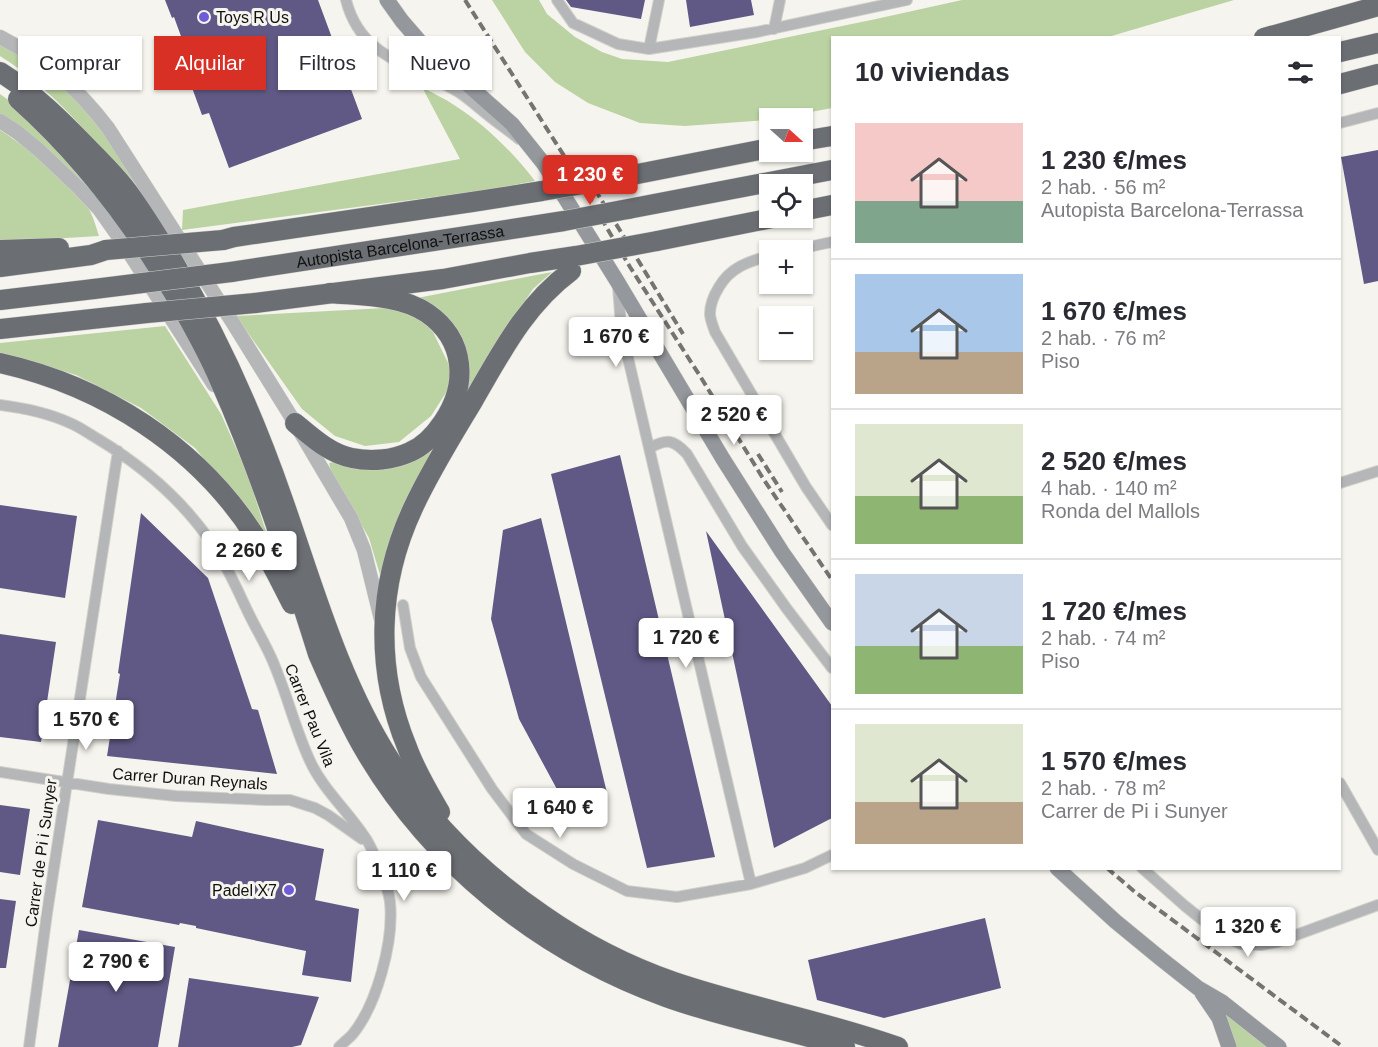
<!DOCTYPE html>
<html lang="es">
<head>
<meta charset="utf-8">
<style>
	body { margin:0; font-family:Helvetica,sans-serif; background:#f2f2f3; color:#2b2b33; height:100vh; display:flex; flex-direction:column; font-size:22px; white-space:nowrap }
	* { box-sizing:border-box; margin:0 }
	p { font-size:20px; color:#7c7c81 }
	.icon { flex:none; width:33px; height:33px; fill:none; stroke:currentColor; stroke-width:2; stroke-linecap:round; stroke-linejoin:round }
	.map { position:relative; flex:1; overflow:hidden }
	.panel { position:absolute; left:831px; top:36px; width:510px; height:834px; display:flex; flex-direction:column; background:#fff; border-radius:0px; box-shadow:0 2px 4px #0004 }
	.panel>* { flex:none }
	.banner { position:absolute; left:18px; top:36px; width:570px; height:54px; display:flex; gap:12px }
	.needle { width:39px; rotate:111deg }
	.tools { position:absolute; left:759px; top:108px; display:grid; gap:12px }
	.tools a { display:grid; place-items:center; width:54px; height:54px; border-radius:0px; background:#fff; box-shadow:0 2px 4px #0004; font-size:30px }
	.price { position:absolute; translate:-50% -51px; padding:0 14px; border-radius:6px; background:#fff; color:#222; font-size:20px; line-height:39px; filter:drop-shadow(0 2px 3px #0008) }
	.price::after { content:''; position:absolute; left:50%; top:36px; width:18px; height:14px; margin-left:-9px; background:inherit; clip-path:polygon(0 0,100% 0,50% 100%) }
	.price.on { background:#d93025; color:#fff }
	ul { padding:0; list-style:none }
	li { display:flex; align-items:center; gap:18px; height:150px; padding:0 24px }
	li+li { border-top:2px solid #e1e1e2 }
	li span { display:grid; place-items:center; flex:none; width:168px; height:120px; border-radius:0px; color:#555 }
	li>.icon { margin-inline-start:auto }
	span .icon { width:72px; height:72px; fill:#fffc; stroke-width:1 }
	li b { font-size:26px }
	h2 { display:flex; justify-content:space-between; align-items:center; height:72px; padding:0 24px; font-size:26px }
	.pill { padding:0 21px; border-radius:0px; background:#fff; box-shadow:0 2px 4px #0004; font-size:21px; line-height:54px }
	.pill.on { background:#d93025; color:#fff }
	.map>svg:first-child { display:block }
	.green { fill:#bbd2a2 }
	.building { fill:#605985 }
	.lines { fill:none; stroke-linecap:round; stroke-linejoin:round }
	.minor-casing { stroke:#d1d0ca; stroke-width:12 }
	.tertiary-casing { stroke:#d1d0ca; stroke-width:15 }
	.secondary-casing { stroke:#d1d0ca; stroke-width:16 }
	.motorway-casing { stroke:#d1d0ca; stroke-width:21 }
	.minor { stroke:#b4b6b8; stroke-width:10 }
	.tertiary { stroke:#b4b6b8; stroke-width:14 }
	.secondary { stroke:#94979b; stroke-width:15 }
	.motorway { stroke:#6b6f74; stroke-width:20 }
	.rail { stroke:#757470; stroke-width:4; stroke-dasharray:9 4.5; stroke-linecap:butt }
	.motorway-bridge-casing { stroke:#d1d0ca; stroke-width:21; stroke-linecap:butt }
	.motorway-bridge { stroke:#6b6f74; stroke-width:20 }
	.poi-dot { fill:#6f5bd5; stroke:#f6f4ee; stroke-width:2 }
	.labels { text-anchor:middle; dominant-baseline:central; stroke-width:6; stroke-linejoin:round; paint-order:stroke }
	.poi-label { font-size:16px; fill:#10100e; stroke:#f6f4ee; text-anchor:start }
	.street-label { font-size:16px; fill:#10100e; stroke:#f6f4ee }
</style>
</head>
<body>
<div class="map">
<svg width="1378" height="1047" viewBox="0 0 1378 1047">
	<rect width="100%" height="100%" fill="#f6f4ee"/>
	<path class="green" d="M 492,0 L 539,0 L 547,14 L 575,37 L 602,52 L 622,59 L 668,62 L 876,19 L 962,0 L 1234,0 L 1108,37 L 832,38 L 832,108 L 769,120 L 685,126 L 640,123 L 588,103 L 555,82 L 525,52 Z
		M 0,45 L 26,59 L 56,81 L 72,95 L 111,141 L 155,217 C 109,159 64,96 0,56 Z
		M 422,87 C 432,93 444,98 454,105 C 485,125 512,151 535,181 L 487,190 L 182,230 L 183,210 L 460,159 Z
		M 0,94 L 7,99 L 30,121 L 92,188 L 91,192 L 0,116 Z
		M 0,130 C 27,148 69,180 87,206 C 93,215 96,227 99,236 L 0,242 Z
		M 552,272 L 533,289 L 484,362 L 466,398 L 465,363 L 417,298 Z
		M 385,308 L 416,314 L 433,332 L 449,365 L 449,388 L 431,416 L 399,442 L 365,446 L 335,436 L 302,409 L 236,316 Z
		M 165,326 L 221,414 L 248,475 L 267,535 L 195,448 L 141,408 L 76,375 L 14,356 L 0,354 L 0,343 Z
		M 435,450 L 407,498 L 393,536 L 381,578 L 369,538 L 331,471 L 329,463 C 345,458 360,469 376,470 C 391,471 421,456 435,450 Z
		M 1229,1013 L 1270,1047 L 1236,1047 L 1225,1016 Z"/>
	<path class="building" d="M 165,0 L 318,0 L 362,119 L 229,168 L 209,113 L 202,115 L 183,63 L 190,61 L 174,17 L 172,18 Z
		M 566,0 L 645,0 L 641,19 L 571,7 Z
		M 686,0 L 751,0 L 754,15 L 690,27 Z
		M 1378,150 L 1378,281 L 1364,284 L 1341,157 Z
		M 620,455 L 715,857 L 647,868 L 551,474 Z
		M 0,505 L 77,516 L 65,598 L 0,588 Z
		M 141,513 L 208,578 L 252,709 L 258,710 L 277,774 L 107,756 L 120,674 L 118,673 Z
		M 541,518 L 607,793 L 559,793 L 519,719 L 491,619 L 503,530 Z
		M 706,531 L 832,706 L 832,818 L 774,848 Z
		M 0,634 L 56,642 L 41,742 L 0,737 Z
		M 0,805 L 30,809 L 20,875 L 0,872 Z
		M 98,820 L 192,837 L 196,821 L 324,849 L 315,900 L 359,909 L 351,982 L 302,975 L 306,951 L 196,928 L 196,926 L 180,923 L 179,925 L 82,907 Z
		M 0,899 L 16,901 L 6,968 L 0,968 Z
		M 985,918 L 1001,988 L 884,1018 L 817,1000 L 808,960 Z
		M 79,930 L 175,947 L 158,1047 L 58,1047 Z
		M 189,978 L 319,997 L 301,1045 L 292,1047 L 178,1047 Z"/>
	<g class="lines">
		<defs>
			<path id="minor" d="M 346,0 C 361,60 415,65 460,93 C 470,100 479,108 489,116 C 499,124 509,131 519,139
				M 557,0 L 573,23 L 618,44 L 649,49 L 757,32 L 907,0
				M 774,29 L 780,0
				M 649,49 L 659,0
				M 1340,123 L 1378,113
				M 794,250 L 832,242
				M 770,256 C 748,261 730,268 719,287 C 714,295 710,304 710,314 C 710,319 713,326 715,332 L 806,487 L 832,525
				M 618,287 L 621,326 L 625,345 L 751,884
				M 0,405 C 24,408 48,413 70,423 C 80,427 89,434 98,439 C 141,465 182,500 211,542 C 226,563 236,587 247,610 C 254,625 263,640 270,655 C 286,689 294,727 310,761 C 323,790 351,814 368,842 C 376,857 388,886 390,902 C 394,941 377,1005 352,1035 C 348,1039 343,1043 339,1047
				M 650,448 C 667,438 674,440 687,454 L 742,546 L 787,609 L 832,668
				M 1340,483 L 1378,471
				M 403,605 L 410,648 L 421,677 L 492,789 L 526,834 L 573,864 L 627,891 L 677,897 L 751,884 L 805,868 L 832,855
				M 0,772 L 109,789 L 176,796 L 267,800 L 290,800 L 315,808 L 328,815 L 362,839
				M 1340,783 L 1378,850
				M 1142,868 L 1185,906 L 1221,935 L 1241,944 L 1261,945 L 1277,942 L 1378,905
				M 29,1047 L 47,913 L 118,451"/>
			<path id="tertiary" d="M 0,37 C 46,61 76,86 108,128 L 233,323 L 295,423 L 351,518 L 364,550 L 381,619
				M 0,121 L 17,132 L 39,150 L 78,187 L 99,209 L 121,240 L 214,385"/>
			<path id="secondary" d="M 387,0 L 402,21 L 421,43 L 512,124 L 544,164 L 617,281 L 723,459 L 782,552 L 832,623
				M 1057,868 L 1115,921 L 1160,958 L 1198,988 L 1222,1002 L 1279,1047
				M 1202,993 L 1219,1018 L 1229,1047"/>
			<g id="motorway">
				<path d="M 1264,38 L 1378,6"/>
				<path d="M 1340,52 L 1378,43"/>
				<path d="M 0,72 C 35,94 61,120 90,150 C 103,163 117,177 128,192 C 142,211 154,231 167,251 C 215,329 253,413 283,500 C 314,588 339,680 390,760 C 429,821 483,874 543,915 C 583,943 628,966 674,982 C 748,1007 825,1021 898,1047"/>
				<path d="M 1340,84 L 1378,74"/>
				<path d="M 18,99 C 82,156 135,226 178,300 C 193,326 208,353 220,381 C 259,469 289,562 318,654 C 331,684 345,715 361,744 C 428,862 539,951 666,997 C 724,1018 785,1029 845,1047"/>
				<path d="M 802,141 L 832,136"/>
				<path d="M 612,179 L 770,148"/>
				<path d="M 628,209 L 832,170"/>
				<path d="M 802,211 L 832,205"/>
				<path d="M 223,240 L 234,237 L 472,202 L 542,191"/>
				<path d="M 657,241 L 772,218"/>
				<path d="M 0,250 L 59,248"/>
				<path d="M 0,267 L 91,255 L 106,250"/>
				<path id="s1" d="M 231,272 L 564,221"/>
				<path d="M 0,300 L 94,289"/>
				<path d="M 255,303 L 443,279 L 530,263 L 576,256"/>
				<path d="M 0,329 L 147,313"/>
				<path d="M 0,363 C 103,386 197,446 255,536 C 269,557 280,581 292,604"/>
				<path d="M 295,423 C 312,437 330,454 352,458 C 371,462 393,460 410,452 C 424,446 435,434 443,422 C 468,385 466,340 427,313 C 400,295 362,296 330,293"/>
				<path d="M 440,812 C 428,791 415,770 407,747 C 375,669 377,585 413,508 C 430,471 452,436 473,401 C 501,353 525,305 571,271"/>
			</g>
		</defs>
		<use href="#minor" class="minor-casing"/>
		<use href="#tertiary" class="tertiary-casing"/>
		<use href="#secondary" class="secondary-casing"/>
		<use href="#motorway" class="motorway-casing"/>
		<use href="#minor" class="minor"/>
		<use href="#tertiary" class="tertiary"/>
		<use href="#secondary" class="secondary"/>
		<use href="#motorway" class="motorway"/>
		<path class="rail" d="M 465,0 L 568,162 L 630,267 L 700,376 L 764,480 L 832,580
			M 588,178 L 683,334
			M 758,454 L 782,492
			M 1107,868 L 1135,892 L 1343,1047"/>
		<defs>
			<path id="motorway-bridge" d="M 542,191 L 612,179
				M 564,221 L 628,209
				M 106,250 L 223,240
				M 576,256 L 657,241
				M 94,289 L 231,272
				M 147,313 L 255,303"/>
		</defs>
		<use href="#motorway-bridge" class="motorway-bridge-casing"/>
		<use href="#motorway-bridge" class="motorway-bridge"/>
	</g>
	<g class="poi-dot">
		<circle cx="204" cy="17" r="6"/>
		<circle cx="289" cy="890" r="6"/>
	</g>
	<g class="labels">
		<g class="poi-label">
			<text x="216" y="17">Toys R Us</text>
			<text x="277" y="890" text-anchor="end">Padel X7</text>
		</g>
		<g class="street-label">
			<text stroke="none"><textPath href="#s1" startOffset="171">Autopista Barcelona-Terrassa</textPath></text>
			<text transform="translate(310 715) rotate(68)">Carrer Pau Vila</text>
			<text transform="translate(190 779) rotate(4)">Carrer Duran Reynals</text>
			<text transform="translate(41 853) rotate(-82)">Carrer de Pi i Sunyer</text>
		</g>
	</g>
</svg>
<div class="tools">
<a><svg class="needle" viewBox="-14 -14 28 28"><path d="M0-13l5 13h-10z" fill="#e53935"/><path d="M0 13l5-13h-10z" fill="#7c7c81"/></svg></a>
<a><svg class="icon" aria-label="locate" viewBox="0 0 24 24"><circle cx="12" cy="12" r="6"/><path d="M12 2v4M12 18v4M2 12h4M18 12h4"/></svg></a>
<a>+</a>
<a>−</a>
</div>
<b class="price on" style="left:590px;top:206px">1 230 €</b>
<b class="price" style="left:616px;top:368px">1 670 €</b>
<b class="price" style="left:734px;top:446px">2 520 €</b>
<b class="price" style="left:249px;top:582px">2 260 €</b>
<b class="price" style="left:686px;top:669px">1 720 €</b>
<b class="price" style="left:86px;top:751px">1 570 €</b>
<b class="price" style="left:560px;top:839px">1 640 €</b>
<b class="price" style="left:404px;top:902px">1 110 €</b>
<b class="price" style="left:1248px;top:958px">1 320 €</b>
<b class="price" style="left:116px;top:993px">2 790 €</b>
<div class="banner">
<a class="pill">Comprar</a>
<a class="pill on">Alquilar</a>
<a class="pill">Filtros</a>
<a class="pill">Nuevo</a>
</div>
<section class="panel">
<h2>10 viviendas<svg class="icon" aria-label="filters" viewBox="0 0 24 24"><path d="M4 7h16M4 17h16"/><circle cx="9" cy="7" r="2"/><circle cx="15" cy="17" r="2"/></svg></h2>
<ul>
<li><span style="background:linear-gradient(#f6c9c9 65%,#7fa58c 0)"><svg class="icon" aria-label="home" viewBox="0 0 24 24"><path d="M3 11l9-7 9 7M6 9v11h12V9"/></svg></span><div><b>1 230 €/mes</b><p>2 hab. · 56 m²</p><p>Autopista Barcelona-Terrassa</p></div></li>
<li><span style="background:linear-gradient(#a9c7e8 65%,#b9a48a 0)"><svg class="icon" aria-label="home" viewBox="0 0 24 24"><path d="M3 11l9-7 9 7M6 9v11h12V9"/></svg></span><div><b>1 670 €/mes</b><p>2 hab. · 76 m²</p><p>Piso</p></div></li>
<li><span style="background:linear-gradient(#dfe7d0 60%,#8fb573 0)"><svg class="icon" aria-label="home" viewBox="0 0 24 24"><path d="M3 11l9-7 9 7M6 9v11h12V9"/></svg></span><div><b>2 520 €/mes</b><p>4 hab. · 140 m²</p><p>Ronda del Mallols</p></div></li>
<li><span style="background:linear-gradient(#c9d6e8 60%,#8fb573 0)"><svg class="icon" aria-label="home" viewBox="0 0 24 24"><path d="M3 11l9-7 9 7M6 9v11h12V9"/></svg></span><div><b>1 720 €/mes</b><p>2 hab. · 74 m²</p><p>Piso</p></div></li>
<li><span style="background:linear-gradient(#dfe7d0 65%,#b9a48a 0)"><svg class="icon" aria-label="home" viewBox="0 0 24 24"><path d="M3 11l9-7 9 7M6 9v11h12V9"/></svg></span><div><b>1 570 €/mes</b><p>2 hab. · 78 m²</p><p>Carrer de Pi i Sunyer</p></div></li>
</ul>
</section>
</div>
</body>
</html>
